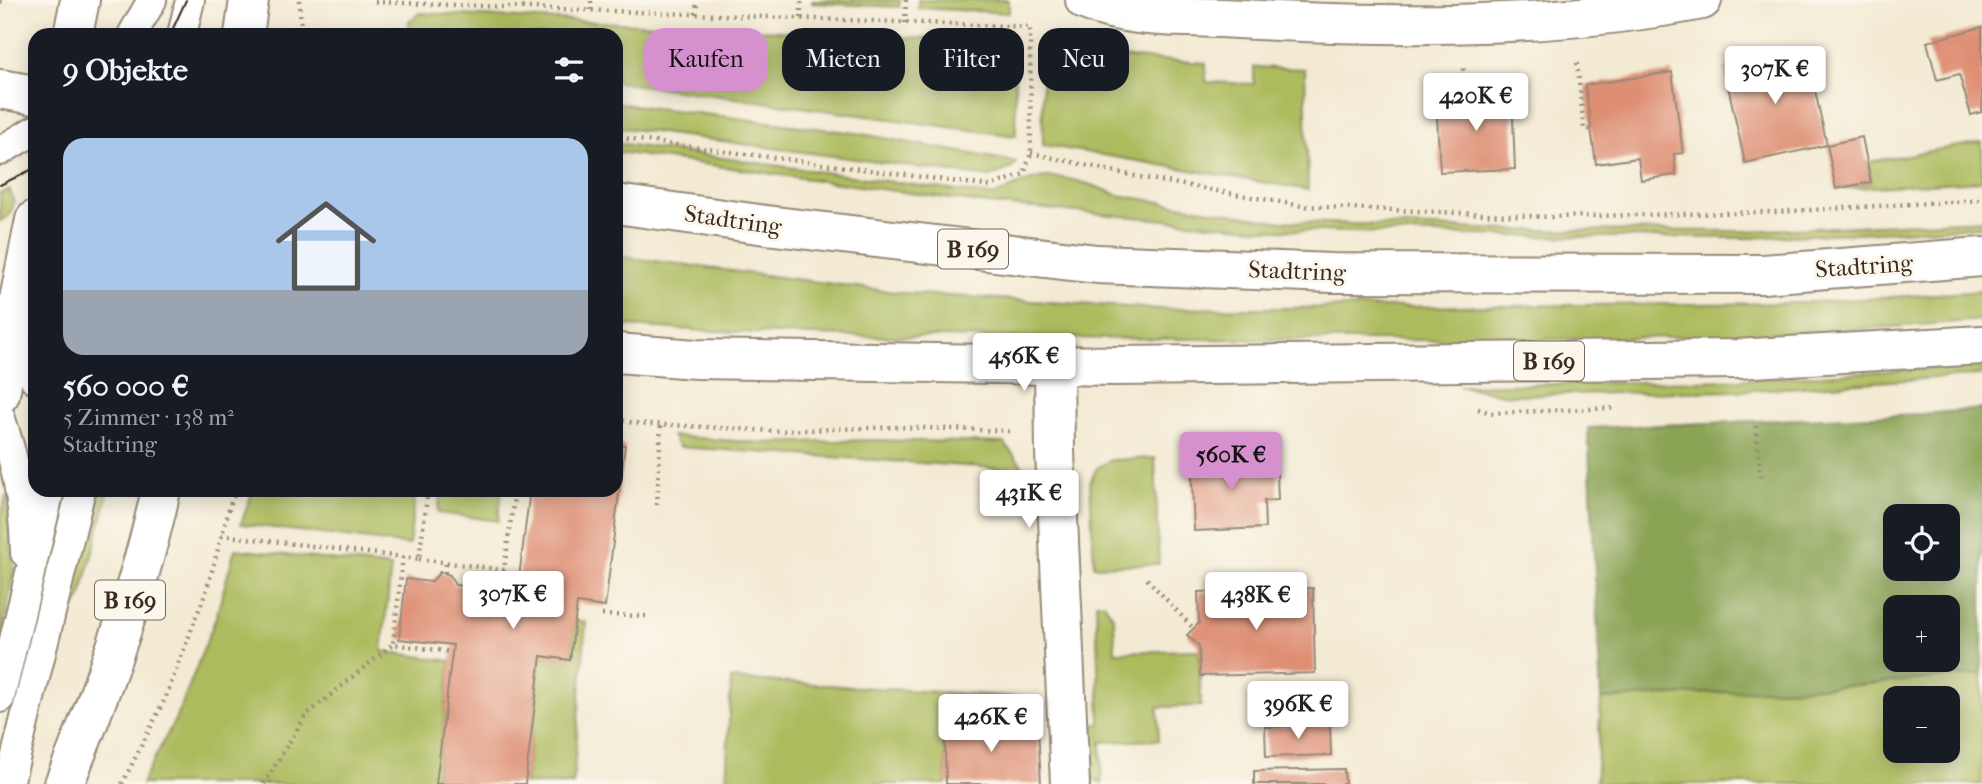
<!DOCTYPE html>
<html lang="de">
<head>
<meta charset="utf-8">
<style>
	body { margin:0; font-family:"IM FELL French Canon",serif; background:#20242c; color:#f1f3f6; height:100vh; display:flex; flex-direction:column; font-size:26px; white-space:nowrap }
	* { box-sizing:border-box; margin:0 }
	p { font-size:23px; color:#9ea1a6 }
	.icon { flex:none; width:38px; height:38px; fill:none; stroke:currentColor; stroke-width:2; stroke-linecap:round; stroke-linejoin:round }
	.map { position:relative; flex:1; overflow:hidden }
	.details { position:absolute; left:28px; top:28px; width:595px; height:469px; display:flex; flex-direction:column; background:#171b24; border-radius:21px; box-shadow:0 4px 18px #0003 }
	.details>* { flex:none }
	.top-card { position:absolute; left:644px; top:28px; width:665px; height:63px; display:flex; gap:14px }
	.tools { position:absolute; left:1883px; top:504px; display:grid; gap:14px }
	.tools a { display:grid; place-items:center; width:77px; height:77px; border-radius:14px; background:#171b24; box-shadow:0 4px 18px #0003; font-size:35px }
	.price { position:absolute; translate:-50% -60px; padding:0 16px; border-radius:7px; background:#fff; color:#222; font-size:23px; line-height:46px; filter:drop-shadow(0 2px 4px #0008) }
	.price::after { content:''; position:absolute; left:50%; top:42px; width:21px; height:16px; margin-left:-10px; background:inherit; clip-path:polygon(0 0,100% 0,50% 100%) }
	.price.selected { background:#d690ce; color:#111 }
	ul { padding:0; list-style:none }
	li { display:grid; align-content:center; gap:14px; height:371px; padding:0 35px }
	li+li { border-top:2px solid #363941 }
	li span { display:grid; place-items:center; height:217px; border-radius:21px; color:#555 }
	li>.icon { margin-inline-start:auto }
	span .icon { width:126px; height:126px; fill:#fffc; stroke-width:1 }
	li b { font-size:30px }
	h2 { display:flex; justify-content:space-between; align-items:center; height:84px; padding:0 35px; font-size:30px }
	.chip { padding:0 24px; border-radius:21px; background:#171b24; box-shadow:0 4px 18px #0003; font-size:24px; line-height:63px }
	.chip.selected { background:#d690ce; color:#111 }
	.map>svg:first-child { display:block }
	.green { fill:#adbb5e; stroke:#74723e; stroke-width:2; fill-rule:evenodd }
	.forest { fill:#8aa355; stroke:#62663a; stroke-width:2; fill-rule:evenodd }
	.building { fill:#de8e73 }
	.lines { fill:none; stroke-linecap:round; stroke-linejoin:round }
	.service-casing { stroke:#978a78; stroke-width:32 }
	.minor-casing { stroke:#978a78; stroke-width:42 }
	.secondary-casing { stroke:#978a78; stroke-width:42 }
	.primary-casing { stroke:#978a78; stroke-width:42 }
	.path { stroke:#978a78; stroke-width:4.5; stroke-dasharray:2 5; stroke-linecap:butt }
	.service { stroke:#fff; stroke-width:28 }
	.minor { stroke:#fff; stroke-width:38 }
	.secondary { stroke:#fff; stroke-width:38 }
	.primary { stroke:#fff; stroke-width:38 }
	.tram { stroke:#3b2a1e; stroke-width:2 }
	.labels { text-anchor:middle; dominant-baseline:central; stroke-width:6; stroke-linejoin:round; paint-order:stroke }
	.shield { fill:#fbf7ec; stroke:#75685c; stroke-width:2 }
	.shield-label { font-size:23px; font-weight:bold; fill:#3b2a1e }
	.street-label { font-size:24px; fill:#3b2a1e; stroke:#fbf7ec }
</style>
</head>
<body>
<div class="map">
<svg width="1982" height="784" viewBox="0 0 1982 784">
	<rect width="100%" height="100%" fill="#fbf7ec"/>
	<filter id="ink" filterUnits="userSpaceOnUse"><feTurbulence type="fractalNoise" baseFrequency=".0143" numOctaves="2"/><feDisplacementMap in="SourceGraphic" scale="14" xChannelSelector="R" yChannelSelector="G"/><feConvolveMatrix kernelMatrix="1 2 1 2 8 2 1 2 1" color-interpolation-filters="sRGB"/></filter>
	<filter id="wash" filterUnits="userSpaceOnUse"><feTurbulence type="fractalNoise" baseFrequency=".00686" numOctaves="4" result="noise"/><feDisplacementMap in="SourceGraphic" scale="28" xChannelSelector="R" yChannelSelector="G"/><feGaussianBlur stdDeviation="1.57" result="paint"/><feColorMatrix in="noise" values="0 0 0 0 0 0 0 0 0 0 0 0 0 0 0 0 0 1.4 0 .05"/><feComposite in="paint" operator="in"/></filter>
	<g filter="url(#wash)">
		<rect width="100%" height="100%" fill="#f3ead3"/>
		<path class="green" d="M 812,0 L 900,0 L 899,7 L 812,3 Z
			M 918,0 L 1009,0 L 1009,13 L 918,8 Z
			M 421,13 L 1014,43 L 1016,136 L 616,82 L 616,35 L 409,35 L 409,21 Z
			M 1042,52 L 1206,63 L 1206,82 L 1254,84 L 1254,67 L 1305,69 L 1308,190 L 1043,145 Z
			M 616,103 L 856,133 L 1016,162 L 1012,168 L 990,177 L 616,127 Z
			M 1982,142 L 1982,181 L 1836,189 L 1871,182 L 1867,162 Z
			M 616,143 L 993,196 C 1011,189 1030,177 1050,177 C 1072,177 1098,187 1118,195 L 1277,221 L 1506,230 L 1746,231 L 1982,220 L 1982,227 L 1746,238 L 1507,236 L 1277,230 L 988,204 L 616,152 Z
			M 10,190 L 14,203 L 9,216 L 0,221 L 0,193 Z
			M 616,256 L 903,293 L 1159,309 L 1800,303 L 1982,291 L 1982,320 C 1720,343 1456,341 1193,339 C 1001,337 807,340 616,325 Z
			M 1982,365 L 1982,375 L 1739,391 L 1509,395 L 1458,386 L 1738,380 Z
			M 672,436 L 761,443 L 871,440 L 1004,443 L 1026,470 L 679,447 Z
			M 1155,458 L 1159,564 L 1094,566 L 1090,482 L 1097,468 L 1111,460 Z
			M 86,490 L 109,490 L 81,597 L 63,629 L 46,654 Z
			M 253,490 L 416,490 L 409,545 L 241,524 Z
			M 441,490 L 502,490 L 498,521 L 438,513 Z
			M 6,495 L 14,569 L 1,644 L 0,521 Z
			M 235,549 L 391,567 L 382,651 L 451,661 L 436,784 L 141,784 L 179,712 L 216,617 Z
			M 1096,603 L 1104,603 L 1114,618 L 1115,652 L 1199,650 L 1201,706 L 1158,707 L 1159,740 L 1101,742 L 1102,784 L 1087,774 L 1085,726 L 1100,724 Z
			M 575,620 L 586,622 L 573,784 L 525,784 L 541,656 L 570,659 Z
			M 1982,674 L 1982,784 L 1596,784 L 1601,699 L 1855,685 ZM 1895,698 L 1948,698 L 1948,751 L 1895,751 Z
			M 731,679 L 1035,698 L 1038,727 L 944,719 L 946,784 L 726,784 Z"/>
		<path class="forest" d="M 1982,409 L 1982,674 L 1855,685 L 1601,699 L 1588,428 L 1923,414 ZM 1895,516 L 1948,516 L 1948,569 L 1895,569 ZM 1895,607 L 1948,607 L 1948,660 L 1895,660 Z"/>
		<g id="blocks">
			<path class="building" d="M 1982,27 L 1982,112 L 1971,115 L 1959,74 L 1937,80 L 1927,42 Z
				M 1806,50 L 1827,145 L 1745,163 L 1724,68 Z
				M 1672,72 L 1683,153 L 1674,154 L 1676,175 L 1641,180 L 1638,158 L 1596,164 L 1585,85 Z
				M 1512,94 L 1515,169 L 1440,172 L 1436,98 Z
				M 1862,137 L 1871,182 L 1836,189 L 1827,145 Z
				M 616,444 L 625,445 L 605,607 L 577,603 L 570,660 L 541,656 L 525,784 L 436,784 L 453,645 L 399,639 L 406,579 L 431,582 L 440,572 L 450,575 L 455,585 L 517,593 L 530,490 L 616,490 Z
				M 1262,454 L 1263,473 L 1277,473 L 1278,500 L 1264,501 L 1265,528 L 1194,531 L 1191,456 Z
				M 1313,588 L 1315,673 L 1200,676 L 1199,646 L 1187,635 L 1199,623 L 1198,592 Z
				M 944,719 L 1038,727 L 1041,784 L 946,784 Z
				M 1330,725 L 1331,755 L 1266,757 L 1265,727 Z
				M 1344,769 L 1345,784 L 1254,784 L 1254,771 Z"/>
		</g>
	</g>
	<g filter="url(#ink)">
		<use href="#blocks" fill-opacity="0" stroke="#978a78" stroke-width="2"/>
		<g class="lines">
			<defs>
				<path id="service" d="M 132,35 L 152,0
					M 182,35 L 190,0
					M 0,151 L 35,130
					M 9,329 L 35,380
					M 0,416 C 16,464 24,502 25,553
					M 0,698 L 50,490
					M 9,784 L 81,490"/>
				<path id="minor" d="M 1085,0 C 1125,19 1178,16 1221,18 C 1377,27 1549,30 1702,0
					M 1054,364 L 1055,452 L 1070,784"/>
				<path id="secondary" d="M 73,35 L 80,0
					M 244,35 L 249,0
					M 0,89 L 35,95"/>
				<path id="primary" d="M 616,204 L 766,225 L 1097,264 L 1332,273 L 1763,274 L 1982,257
					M 616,353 L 696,359 L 1116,366 L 1737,359 L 1982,345
					M 0,394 L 35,220
					M 64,784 C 102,691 140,588 161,490"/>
			</defs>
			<use href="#service" class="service-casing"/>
			<use href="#minor" class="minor-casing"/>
			<use href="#secondary" class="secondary-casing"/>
			<use href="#primary" class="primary-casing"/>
			<path class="path" d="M 299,0 L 302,35
				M 0,2 L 5,0
				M 375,2 L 1030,27 L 1031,153 L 1024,174 L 990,186 L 616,137
				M 591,10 L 591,0
				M 696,14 L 697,0
				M 801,18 L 801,0
				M 905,23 L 906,0
				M 1577,63 L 1584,129 L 1591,129
				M 1448,97 L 1447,88 L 1464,75 L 1463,68
				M 1031,153 L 1139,177 L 1302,206 L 1552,217 L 1775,212 L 1982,200
				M 1478,409 L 1491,413 L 1616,408
				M 616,419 L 634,423 L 775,431 L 896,427 L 1010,431
				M 1756,426 L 1761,479
				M 657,505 L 661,424
				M 221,535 L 419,559 L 428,490
				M 403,557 L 393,644 L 452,652
				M 419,559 L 504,570 L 515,490
				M 445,573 L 446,562
				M 1253,575 L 1254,591
				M 1147,579 L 1193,628
				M 602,615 L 649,616
				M 122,784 L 165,699 L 207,589 L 231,502 L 237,490
				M 264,784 L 306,715 L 393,644"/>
			<use href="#service" class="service"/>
			<use href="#minor" class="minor"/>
			<use href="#secondary" class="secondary"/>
			<use href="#primary" class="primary"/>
			<path class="tram" d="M 170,35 L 186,0
				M 0,185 L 35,168"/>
		</g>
	</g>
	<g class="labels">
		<g class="shield">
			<rect x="938" y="229.5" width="70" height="39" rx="5"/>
			<rect x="1514" y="341.5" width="70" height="39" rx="5"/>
			<rect x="95" y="580.5" width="70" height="39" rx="5"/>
		</g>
		<g class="shield-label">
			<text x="973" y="249">B 169</text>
			<text x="1549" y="361">B 169</text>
			<text x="130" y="600">B 169</text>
		</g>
		<g class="street-label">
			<text transform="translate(733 220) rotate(8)">Stadtring</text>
			<text transform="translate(1864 266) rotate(-4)">Stadtring</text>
			<text transform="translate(1297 271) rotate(2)">Stadtring</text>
		</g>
	</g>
</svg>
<div class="tools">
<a><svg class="icon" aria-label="locate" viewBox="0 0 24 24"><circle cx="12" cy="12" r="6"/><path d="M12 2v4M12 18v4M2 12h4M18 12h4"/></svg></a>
<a>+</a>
<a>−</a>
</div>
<b class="price" style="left:1775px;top:106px">307K €</b>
<b class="price" style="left:1476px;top:133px">420K €</b>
<b class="price" style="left:1024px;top:393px">456K €</b>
<b class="price selected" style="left:1231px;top:492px">560K €</b>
<b class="price" style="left:1029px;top:530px">431K €</b>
<b class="price" style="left:513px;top:631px">307K €</b>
<b class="price" style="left:1256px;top:632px">438K €</b>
<b class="price" style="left:1298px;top:741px">396K €</b>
<b class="price" style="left:991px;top:754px">426K €</b>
<div class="top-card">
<a class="chip selected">Kaufen</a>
<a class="chip">Mieten</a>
<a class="chip">Filter</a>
<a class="chip">Neu</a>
</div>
<section class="details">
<h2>9 Objekte<svg class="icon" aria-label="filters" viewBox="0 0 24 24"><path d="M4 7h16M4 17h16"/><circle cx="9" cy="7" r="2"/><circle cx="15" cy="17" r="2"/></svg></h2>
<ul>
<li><span style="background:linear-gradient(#a9c7e8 70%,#9aa5b1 0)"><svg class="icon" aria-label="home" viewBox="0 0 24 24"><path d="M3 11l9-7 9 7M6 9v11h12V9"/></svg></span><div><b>560 000 €</b><p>5 Zimmer · 138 m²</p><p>Stadtring</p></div></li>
</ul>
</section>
</div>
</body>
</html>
